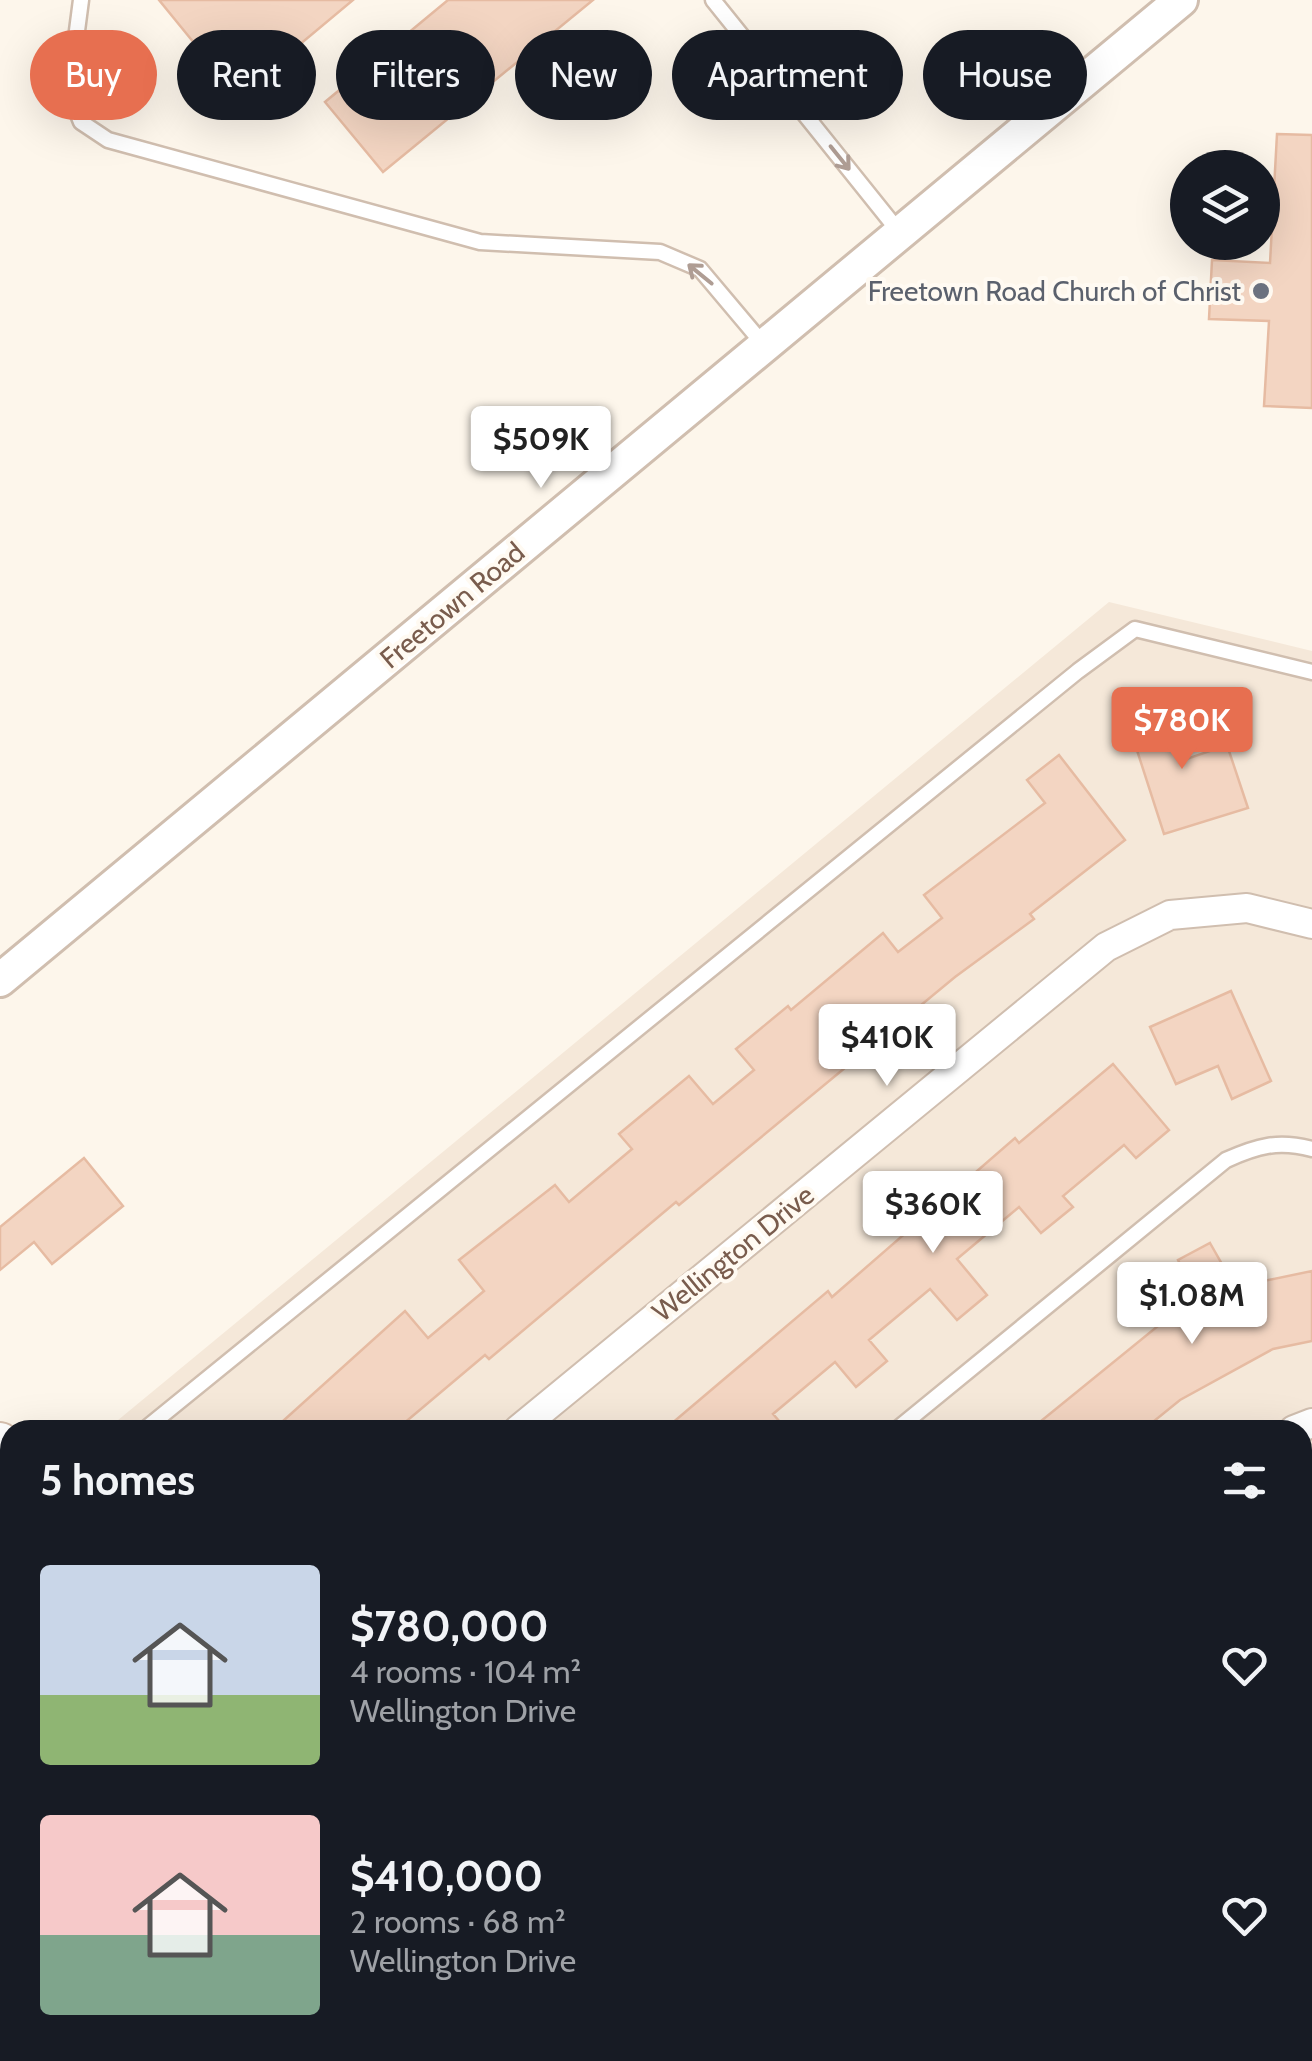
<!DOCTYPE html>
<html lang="en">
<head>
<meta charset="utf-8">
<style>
	body { margin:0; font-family:Cabin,sans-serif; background:#242831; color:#f1f3f6; height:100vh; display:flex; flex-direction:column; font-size:38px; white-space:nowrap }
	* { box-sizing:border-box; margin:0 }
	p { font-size:32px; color:#9ea1a6 }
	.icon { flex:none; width:55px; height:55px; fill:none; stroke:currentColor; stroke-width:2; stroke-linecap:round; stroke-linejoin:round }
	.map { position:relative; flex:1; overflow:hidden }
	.details { position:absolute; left:0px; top:1420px; width:1312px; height:642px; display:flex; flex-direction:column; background:#171b24; border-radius:30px 30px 0 0; box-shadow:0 10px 40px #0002 }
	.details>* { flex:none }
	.banner { position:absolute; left:30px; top:30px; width:1252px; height:90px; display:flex; gap:20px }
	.controls { position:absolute; left:1170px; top:150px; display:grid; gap:20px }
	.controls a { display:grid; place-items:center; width:110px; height:110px; border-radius:50%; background:#171b24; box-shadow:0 10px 40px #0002; font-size:50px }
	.price { position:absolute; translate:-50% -85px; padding:0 22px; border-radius:10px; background:#fff; color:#222; font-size:32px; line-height:65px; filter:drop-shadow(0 2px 5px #0008) }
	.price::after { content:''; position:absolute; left:50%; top:60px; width:30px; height:22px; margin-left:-15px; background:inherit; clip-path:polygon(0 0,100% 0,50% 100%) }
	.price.on { background:#e76f50; color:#fff }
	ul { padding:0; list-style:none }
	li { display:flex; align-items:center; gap:30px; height:250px; padding:0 40px }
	li span { display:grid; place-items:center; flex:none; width:280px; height:200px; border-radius:10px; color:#555 }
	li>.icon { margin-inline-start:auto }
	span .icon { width:120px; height:120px; fill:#fffc; stroke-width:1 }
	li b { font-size:42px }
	h2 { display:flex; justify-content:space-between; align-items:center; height:120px; padding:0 40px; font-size:42px }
	.tag { padding:0 35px; border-radius:45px; background:#171b24; box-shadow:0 10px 40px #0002; font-size:35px; line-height:90px }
	.tag.on { background:#e76f50; color:#fff }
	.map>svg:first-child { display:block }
	.residential { fill:#f5e8d9 }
	.building { fill:#f3d5c2; stroke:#e6bba2; stroke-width:2.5 }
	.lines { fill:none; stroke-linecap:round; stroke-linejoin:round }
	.service-casing { stroke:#d0beaf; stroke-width:19 }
	.minor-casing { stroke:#d0beaf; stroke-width:32 }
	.tertiary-casing { stroke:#d0beaf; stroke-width:38 }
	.secondary-casing { stroke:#d6c0af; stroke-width:42 }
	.service { stroke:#fff; stroke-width:14 }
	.minor { stroke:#fff; stroke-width:28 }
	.tertiary { stroke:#fff; stroke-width:32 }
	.secondary { stroke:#fff; stroke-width:38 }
	.oneway { stroke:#af9d94 }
	.worship-dot { fill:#6b7280; stroke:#fffaf2; stroke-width:4 }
	.labels { text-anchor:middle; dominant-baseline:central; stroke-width:8; stroke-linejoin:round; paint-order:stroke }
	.worship-label { font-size:28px; fill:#5b616d; stroke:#fffaf2; text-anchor:end }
	.street-label { font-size:28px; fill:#795c4d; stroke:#fffaf2 }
</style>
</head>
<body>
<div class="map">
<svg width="1312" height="2061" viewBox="0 0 1312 2061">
	<rect width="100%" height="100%" fill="#fdf6eb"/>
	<path class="residential" d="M 1109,602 L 1312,651 L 1312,2061 L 1280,2061 L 1279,2053 L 1302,2052 L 1302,1430 L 106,1430 Z
		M 0,1596 L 10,1609 L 10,2052 L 243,2052 L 247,2061 L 0,2061 Z
		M 407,2053 L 851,2053 L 841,2061 L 412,2061 Z"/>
	<path class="building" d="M 159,0 L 353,0 L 238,96 L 223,78 L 209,89 L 185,60 L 199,49 Z
		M 448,0 L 593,0 L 383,172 L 325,102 Z
		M 1277,134 L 1312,135 L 1312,408 L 1264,406 L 1269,321 L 1209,319 L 1212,260 L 1270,263 Z
		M 1164,697 L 1184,760 L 1227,745 L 1248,808 L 1164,834 L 1124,710 Z
		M 1059,755 L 1125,840 L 1030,914 L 1034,919 L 955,977 L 679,1205 L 676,1202 L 489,1359 L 485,1355 L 396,1430 L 273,1430 L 405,1311 L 428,1338 L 484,1291 L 459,1260 L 555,1185 L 569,1202 L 632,1149 L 619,1134 L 689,1076 L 713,1104 L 754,1070 L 736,1049 L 788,1006 L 791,1010 L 883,933 L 898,952 L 942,918 L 924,895 L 1045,803 L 1027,780 Z
		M 1231,991 L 1271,1081 L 1232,1099 L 1218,1066 L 1176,1084 L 1150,1027 Z
		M 1113,1064 L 1169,1130 L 1136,1158 L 1124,1145 L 1063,1196 L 1073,1207 L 1041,1233 L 1019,1207 L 957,1259 L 987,1295 L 957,1320 L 930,1289 L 869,1340 L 887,1361 L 856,1387 L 835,1362 L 773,1414 L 787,1430 L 664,1430 L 828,1291 L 832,1297 L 1015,1138 L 1019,1143 Z
		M 84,1158 L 123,1206 L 52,1264 L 34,1242 L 0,1270 L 0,1227 Z
		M 1210,1243 L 1235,1287 L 1312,1271 L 1312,1341 L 1273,1349 L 1180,1400 L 1143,1430 L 1030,1430 L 1158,1326 L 1154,1319 L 1197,1296 L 1178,1260 Z"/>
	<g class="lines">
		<defs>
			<path id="service" d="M 81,0 L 69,92 L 81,122 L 108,140 L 480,242 L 660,252 L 700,269 L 764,345
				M 713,0 L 900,233
				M 144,1430 L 1078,671 L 1135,629 L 1312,672
				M 896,1430 L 1226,1160 C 1257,1146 1278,1140 1312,1149
				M 1302,1694 L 1312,1686
				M 866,2061 L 876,2052"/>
			<path id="minor" d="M 518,1430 L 1106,947 L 1170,915 L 1247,908 L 1312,924
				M 1294,1430 L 1312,1423
				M 0,1603 L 10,1596
				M 119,2061 L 130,2052
				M 486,2061 L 496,2052"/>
			<path id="tertiary" d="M 0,980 L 1181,0"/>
			<path id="secondary" d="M 0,1442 L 10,1455
				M 0,1536 L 10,1549
				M 283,2052 L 288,2061
				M 353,2052 L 357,2061"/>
		</defs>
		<use href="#service" class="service-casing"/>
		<use href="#minor" class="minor-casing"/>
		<use href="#tertiary" class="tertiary-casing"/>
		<use href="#secondary" class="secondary-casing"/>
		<use href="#service" class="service"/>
		<use href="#minor" class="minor"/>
		<use href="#tertiary" class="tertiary"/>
		<use href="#secondary" class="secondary"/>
	</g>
	<defs><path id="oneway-shaft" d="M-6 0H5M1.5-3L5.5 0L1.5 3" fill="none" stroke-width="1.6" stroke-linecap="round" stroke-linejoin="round" transform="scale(2.5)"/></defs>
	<g class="oneway">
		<use href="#oneway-shaft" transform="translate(840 158) rotate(51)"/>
		<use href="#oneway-shaft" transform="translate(700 274) rotate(-141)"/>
	</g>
	<circle class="worship-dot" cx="1261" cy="291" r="10"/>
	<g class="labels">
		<g class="worship-label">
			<text x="1241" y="291">Freetown Road Church of Christ</text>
		</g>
		<g class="street-label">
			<text transform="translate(452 605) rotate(-40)">Freetown Road</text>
			<text transform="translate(733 1253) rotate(-39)">Wellington Drive</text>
		</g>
	</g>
</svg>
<div class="controls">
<a><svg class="icon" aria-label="layers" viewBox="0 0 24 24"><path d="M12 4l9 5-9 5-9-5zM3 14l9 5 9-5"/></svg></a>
</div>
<b class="price" style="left:541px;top:491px">$509K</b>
<b class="price on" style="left:1182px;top:772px">$780K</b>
<b class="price" style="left:887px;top:1089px">$410K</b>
<b class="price" style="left:933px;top:1256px">$360K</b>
<b class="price" style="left:1192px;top:1347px">$1.08M</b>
<div class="banner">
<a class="tag on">Buy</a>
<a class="tag">Rent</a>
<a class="tag">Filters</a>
<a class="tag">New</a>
<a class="tag">Apartment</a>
<a class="tag">House</a>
</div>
<section class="details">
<h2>5 homes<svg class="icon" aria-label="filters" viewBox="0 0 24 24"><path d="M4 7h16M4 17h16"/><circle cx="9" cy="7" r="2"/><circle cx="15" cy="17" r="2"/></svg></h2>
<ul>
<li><span style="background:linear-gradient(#c9d6e8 65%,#8fb573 0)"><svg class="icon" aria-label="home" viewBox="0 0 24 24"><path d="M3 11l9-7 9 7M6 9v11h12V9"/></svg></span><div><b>$780,000</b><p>4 rooms · 104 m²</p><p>Wellington Drive</p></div><svg class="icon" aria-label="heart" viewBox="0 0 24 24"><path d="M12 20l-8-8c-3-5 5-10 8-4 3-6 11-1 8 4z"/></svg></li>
<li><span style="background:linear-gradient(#f6c9c9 60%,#7fa58c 0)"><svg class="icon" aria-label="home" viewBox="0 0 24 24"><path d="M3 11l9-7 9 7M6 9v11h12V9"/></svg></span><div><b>$410,000</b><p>2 rooms · 68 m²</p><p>Wellington Drive</p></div><svg class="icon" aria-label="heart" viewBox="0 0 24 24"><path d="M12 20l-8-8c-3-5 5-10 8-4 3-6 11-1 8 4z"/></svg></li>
</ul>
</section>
</div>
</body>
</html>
